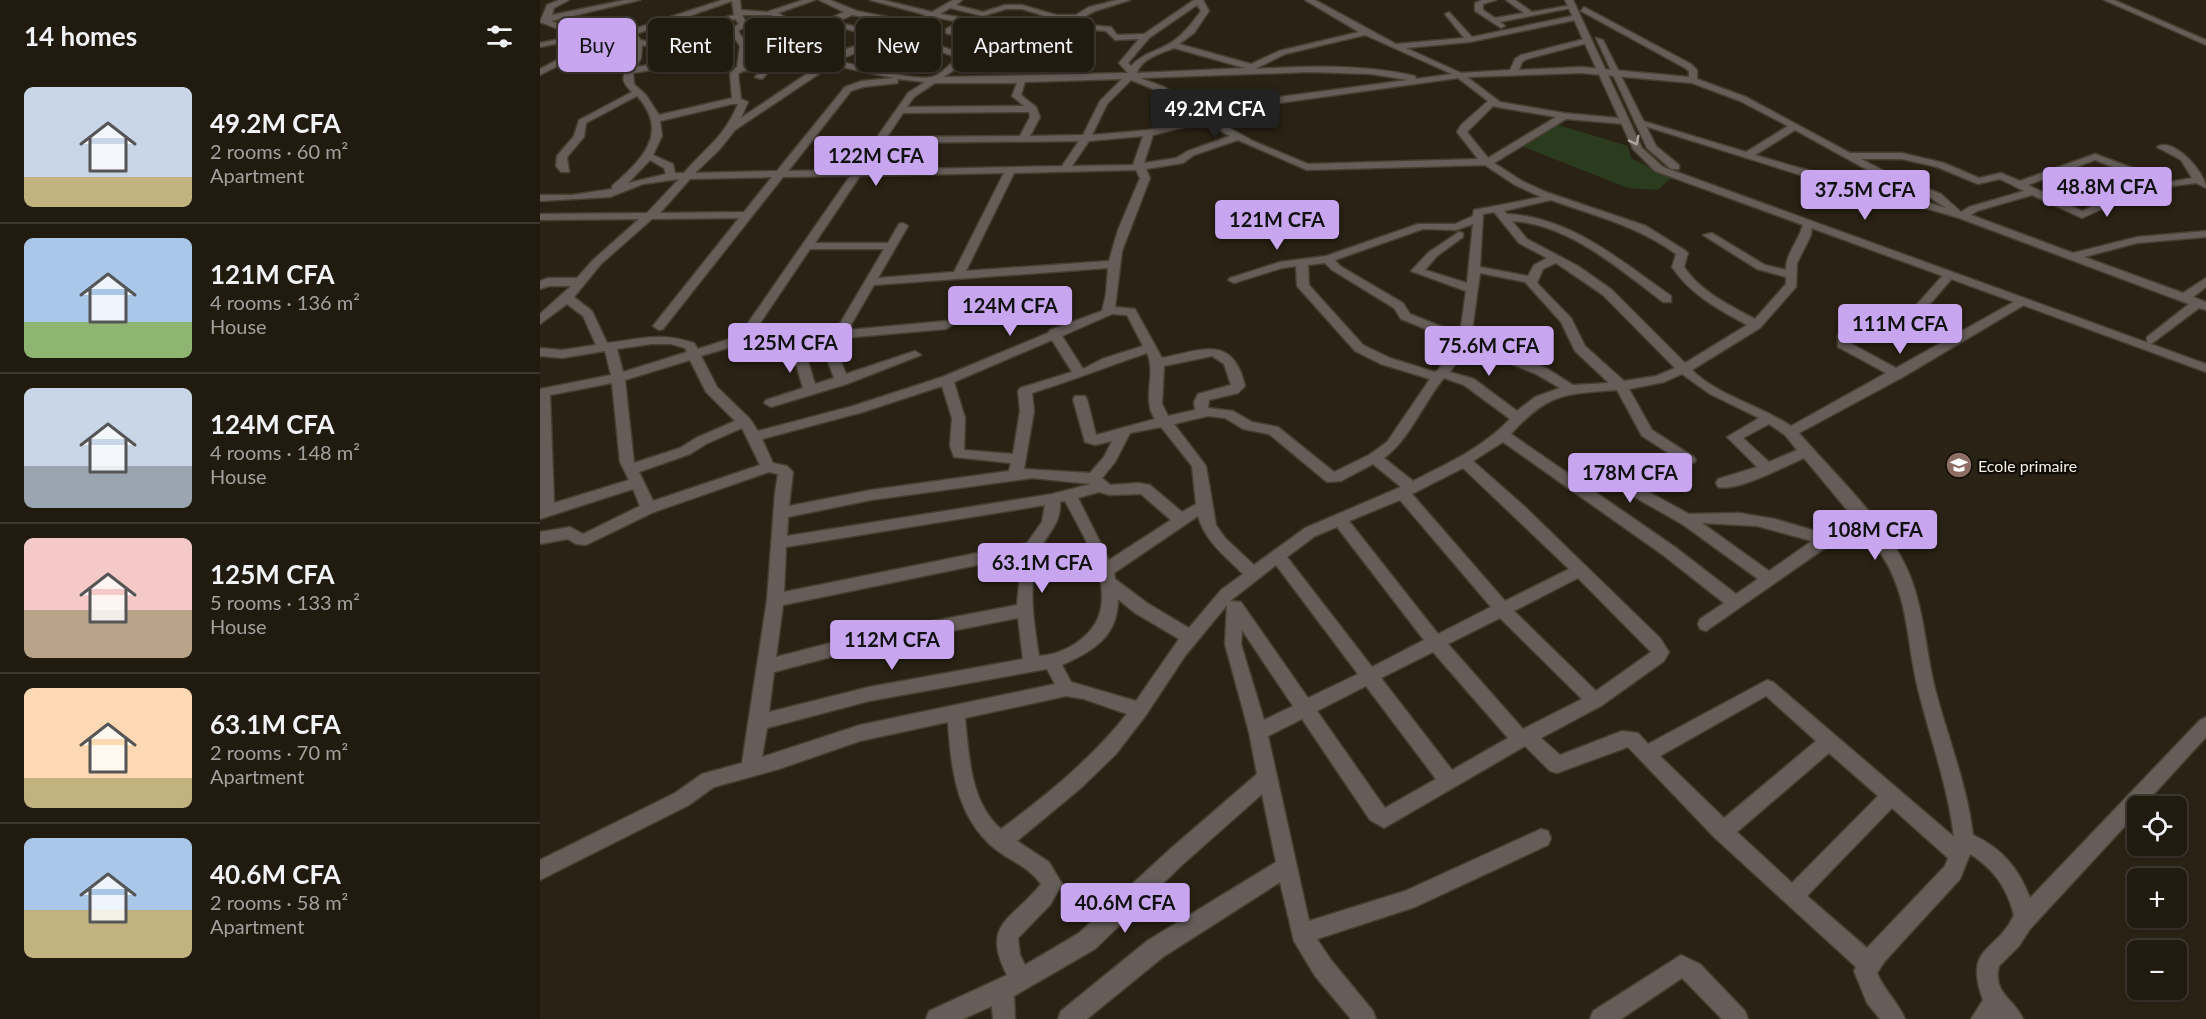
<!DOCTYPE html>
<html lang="en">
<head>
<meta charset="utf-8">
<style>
	body { margin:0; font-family:Lato,sans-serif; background:#282318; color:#f1f3f6; height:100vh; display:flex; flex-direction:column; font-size:22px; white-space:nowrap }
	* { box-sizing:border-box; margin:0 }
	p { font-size:20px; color:#a2a19e }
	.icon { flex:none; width:33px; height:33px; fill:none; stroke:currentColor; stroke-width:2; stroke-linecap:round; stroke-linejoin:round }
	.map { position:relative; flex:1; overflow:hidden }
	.drawer { display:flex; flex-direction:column; background:#201a0f; width:540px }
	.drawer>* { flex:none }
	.top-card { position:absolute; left:18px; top:18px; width:570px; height:54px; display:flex; gap:12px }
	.tools { position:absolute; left:1587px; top:796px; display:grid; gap:12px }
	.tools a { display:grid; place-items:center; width:60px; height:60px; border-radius:9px; background:#201a0f; box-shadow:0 2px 4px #0004,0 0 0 2px #3d382f; font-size:30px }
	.price { position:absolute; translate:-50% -51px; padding:0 14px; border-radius:6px; background:#c7a6ef; color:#111; font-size:20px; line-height:39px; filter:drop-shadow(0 2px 3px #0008) }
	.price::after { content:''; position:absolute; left:50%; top:36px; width:18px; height:14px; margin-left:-9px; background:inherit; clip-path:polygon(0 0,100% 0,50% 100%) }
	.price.on { background:#222; color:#fff }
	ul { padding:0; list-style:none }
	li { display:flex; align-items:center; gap:18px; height:150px; padding:0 24px }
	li+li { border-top:2px solid #3d382f }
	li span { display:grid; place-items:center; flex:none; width:168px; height:120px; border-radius:9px; color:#555 }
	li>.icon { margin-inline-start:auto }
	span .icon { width:72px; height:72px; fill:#fffc; stroke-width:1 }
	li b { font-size:26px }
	h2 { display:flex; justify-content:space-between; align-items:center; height:72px; padding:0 24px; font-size:26px }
	.chip { padding:0 21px; border-radius:9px; background:#201a0f; box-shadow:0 2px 4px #0004,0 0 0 2px #3d382f; font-size:21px; line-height:54px }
	.chip.on { background:#c7a6ef; color:#111 }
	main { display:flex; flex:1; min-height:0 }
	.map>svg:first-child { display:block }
	.green { fill:#2b3b1e }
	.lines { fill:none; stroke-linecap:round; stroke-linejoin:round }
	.minor-casing { stroke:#463f31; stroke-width:3 }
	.tertiary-casing { stroke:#463f31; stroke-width:3 }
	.minor { fill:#665d59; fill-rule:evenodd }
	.tertiary { fill:#665d59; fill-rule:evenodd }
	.oneway { stroke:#aea6a0 }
	.labels { text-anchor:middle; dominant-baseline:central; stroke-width:4.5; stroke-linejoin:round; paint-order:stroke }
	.poi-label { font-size:16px; fill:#f5efe6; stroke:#100c06; text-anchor:start }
</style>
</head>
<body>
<main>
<section class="drawer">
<h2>14 homes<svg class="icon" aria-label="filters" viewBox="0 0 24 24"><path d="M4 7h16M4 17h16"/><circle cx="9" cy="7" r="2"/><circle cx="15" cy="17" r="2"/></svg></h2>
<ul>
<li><span style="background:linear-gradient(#c9d6e8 75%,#c2b280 0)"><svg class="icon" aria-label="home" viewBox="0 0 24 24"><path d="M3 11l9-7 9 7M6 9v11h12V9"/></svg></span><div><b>49.2M CFA</b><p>2 rooms · 60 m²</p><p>Apartment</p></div></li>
<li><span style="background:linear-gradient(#a9c7e8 70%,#8fb573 0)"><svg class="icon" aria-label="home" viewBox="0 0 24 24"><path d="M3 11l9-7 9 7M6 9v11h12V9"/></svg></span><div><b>121M CFA</b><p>4 rooms · 136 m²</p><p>House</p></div></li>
<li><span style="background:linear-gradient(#c9d6e8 65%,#9aa5b1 0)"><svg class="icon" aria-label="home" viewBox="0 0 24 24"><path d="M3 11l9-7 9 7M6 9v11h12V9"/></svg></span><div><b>124M CFA</b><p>4 rooms · 148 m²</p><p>House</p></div></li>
<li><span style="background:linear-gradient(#f6c9c9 60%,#b9a48a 0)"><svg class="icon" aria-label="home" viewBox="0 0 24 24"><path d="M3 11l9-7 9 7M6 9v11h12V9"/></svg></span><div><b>125M CFA</b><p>5 rooms · 133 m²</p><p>House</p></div></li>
<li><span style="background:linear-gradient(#ffd9b3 75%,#c2b280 0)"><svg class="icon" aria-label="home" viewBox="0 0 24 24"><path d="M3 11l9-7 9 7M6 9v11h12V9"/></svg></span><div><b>63.1M CFA</b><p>2 rooms · 70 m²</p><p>Apartment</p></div></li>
<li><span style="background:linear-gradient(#a9c7e8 60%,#c2b280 0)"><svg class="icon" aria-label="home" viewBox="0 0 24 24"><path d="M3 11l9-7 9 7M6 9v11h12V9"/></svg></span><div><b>40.6M CFA</b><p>2 rooms · 58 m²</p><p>Apartment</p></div></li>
</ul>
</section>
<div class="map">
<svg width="1666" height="1019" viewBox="0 0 1666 1019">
	<rect width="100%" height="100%" fill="#2a2214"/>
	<path class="green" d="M 1015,124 L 1088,146 L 1091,158 L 1131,178 L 1118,190 L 1088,188 L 981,146 Z"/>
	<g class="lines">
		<defs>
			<path id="minor" d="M 19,0 L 29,0 L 14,8 L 12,15 L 85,0 L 100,0 L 11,21 L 32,29 L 88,31 L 182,0 L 200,0 L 201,10 L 227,12 L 263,0 L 275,0 L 238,13 L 266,29 L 304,12 L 279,0 L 290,0 L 317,11 L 347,17 L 359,27 L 386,15 L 330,0 L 343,0 L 392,12 L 413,0 L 422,0 L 416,5 L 443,12 L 465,5 L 482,5 L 516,15 L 536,15 L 549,7 L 577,0 L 590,0 L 555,11 L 542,18 L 547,25 L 571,27 L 577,35 L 604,34 L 654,0 L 663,0 L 669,11 L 654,33 L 639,44 L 711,64 L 739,51 L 819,32 L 765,0 L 775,0 L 856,44 L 924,38 L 905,14 L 909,12 L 932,37 L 1037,15 L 1040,15 L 1040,19 L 930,42 L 866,48 L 921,73 L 970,70 L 975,59 L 981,55 L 1048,38 L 1051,38 L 1051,42 L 987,59 L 982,62 L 979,70 L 1041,67 L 1149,77 L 1149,71 L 1145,68 L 1041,11 L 1044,7 L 1151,64 L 1157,70 L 1157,79 L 1206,97 L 1310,153 L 1362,153 L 1404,163 L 1439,178 L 1461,173 L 1480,181 L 1555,154 L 1630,182 L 1652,178 L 1641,160 L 1617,147 C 1633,136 1666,173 1666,188 L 1656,183 L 1625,187 L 1555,160 L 1488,185 L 1542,211 L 1586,190 L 1594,190 L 1594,194 L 1542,218 L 1492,195 L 1437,211 L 1431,215 L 1533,253 L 1597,237 L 1666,231 L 1666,237 L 1597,243 L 1544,257 L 1643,293 L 1666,278 L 1666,287 L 1653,297 L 1666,302 L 1666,310 L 1659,308 L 1611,344 L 1607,343 L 1607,337 L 1649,304 L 1419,218 L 1338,194 L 1283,182 L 1095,123 L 1103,121 L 1206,152 L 1248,126 L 1200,101 L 1152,83 L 1041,73 L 927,77 L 960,102 L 1024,113 L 1088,119 L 1088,123 L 1085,124 L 1026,119 L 954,163 L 982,181 L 1006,192 L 1106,226 L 1146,251 L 1148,253 L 1144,267 C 1161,292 1189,305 1215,319 L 1246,284 L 1246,277 L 1217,269 L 1163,235 L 1172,233 L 1225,265 L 1246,270 C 1245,254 1260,240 1263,224 L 1272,222 L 1271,235 L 1257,263 L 1256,287 L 1220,328 L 1152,370 C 1178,396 1220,405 1251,426 L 1346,373 L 1298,347 L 1298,335 L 1331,313 L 1362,321 L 1405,273 L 1413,273 L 1415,275 L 1370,327 L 1356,329 L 1333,322 L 1308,339 L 1308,342 L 1356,368 L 1479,299 L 1483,298 L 1489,302 L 1363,377 L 1259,433 C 1291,470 1337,514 1361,557 C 1384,598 1384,644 1395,689 C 1408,738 1427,785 1433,835 C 1462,848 1479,869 1490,898 L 1660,720 L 1666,717 L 1666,737 L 1602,807 L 1598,807 L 1598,812 L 1490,929 L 1479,946 L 1459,966 C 1452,994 1475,999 1483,1019 L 1431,1019 L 1443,1000 C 1423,945 1457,953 1474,915 C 1467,888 1454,869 1430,854 L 1420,879 L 1345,961 L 1337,973 C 1344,990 1358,1002 1365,1019 L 1340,1019 L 1327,1003 L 1314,971 L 1316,967 L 1175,838 L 1088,747 L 1017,773 L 1010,771 L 985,746 L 844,828 L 830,820 L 762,719 L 728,736 L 769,921 L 865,891 L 1001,829 L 1008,831 L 1011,838 L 1008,845 L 875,907 L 777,939 L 791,960 L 833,1011 L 836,1019 L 811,1019 L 775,976 L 754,941 L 740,882 L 623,957 L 547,1019 L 518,1019 L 521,1011 L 607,941 L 736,862 L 722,794 L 642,865 L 555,949 L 474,996 L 475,1019 L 453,1019 L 452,1006 L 423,1019 L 386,1019 L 389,1011 L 467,975 C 440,923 473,920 501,884 C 488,866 470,861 454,848 C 416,816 411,768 408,722 L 320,741 L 239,769 L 174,787 L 149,805 L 0,880 L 0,860 L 135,793 L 162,774 L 202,763 L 227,600 L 235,493 L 238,474 L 229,472 L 114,512 L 46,545 L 36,544 L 28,539 L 0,544 L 0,532 L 30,527 L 43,534 L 100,506 L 93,489 L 0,519 L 0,389 L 71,375 L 65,351 L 22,358 L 0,356 L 0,348 L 22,350 L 56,345 L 43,316 L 27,304 L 0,324 L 0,314 L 31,286 L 9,286 L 0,289 L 0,281 L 8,278 L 37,278 L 53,260 L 99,219 L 0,220 L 0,214 L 107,213 L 139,179 L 103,184 L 70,197 L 0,201 L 0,195 L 32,195 L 72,189 L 72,186 C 101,160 131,133 97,96 L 46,123 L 44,137 L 27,157 L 29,172 L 21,172 L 16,166 L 17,156 L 34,136 L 39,120 L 92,92 C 75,76 88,73 93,58 C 95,52 94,44 93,38 L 88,36 L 49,50 L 0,75 L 0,69 L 43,46 L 79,34 L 31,34 L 0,22 L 7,5 ZM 192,1 L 194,15 L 142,29 L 129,23 ZM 657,5 L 661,11 C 652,23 644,34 632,42 C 618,51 603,53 591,66 L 588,63 L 609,38 ZM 410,8 L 443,16 L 466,9 L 482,9 L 508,17 L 484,28 L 400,14 ZM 202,15 L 231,15 L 259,31 L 229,40 L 207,24 ZM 312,15 L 341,20 L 351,29 L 344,34 L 297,22 ZM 394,17 L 419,22 L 406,29 L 406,33 L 462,49 L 459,55 L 422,54 L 362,32 ZM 195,19 L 199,24 L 189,30 L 200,46 L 197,67 L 190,73 L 192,98 L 119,115 L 106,95 L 94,84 L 93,73 L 161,62 L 167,56 L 101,40 L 96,34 L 122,25 L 178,53 L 181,53 L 181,49 L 148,33 ZM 517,19 L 536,19 L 542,29 L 566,31 L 575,40 L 599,39 L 579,63 L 588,73 L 403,77 L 419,67 L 424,59 L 457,60 L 456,68 L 463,70 C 477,36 482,34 517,19 ZM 428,23 L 479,32 L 465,45 L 416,30 ZM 290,25 L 337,37 C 297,54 295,56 255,38 ZM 203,28 L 220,40 L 231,60 L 224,66 L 206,66 L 208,46 L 198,31 ZM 355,35 L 416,57 C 412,64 399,76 391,77 C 373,81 317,65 297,61 ZM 825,35 L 912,74 L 876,79 L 875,76 C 823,64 769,66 715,69 L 745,54 ZM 247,40 L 274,53 L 294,56 L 280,65 L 238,58 L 232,44 ZM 102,45 L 157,57 L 96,67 L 101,58 ZM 634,48 L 705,68 L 707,68 L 597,73 C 602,58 620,54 634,48 ZM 237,63 L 274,69 L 201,118 L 208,102 L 201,99 L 198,74 L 203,71 L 220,71 L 215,77 L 222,79 ZM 292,65 L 354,78 L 322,81 L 305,87 L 237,171 L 155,173 L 179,150 L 195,130 ZM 770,72 L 831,74 L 868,80 L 739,97 L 667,115 L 624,87 L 600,78 ZM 918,78 L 948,101 L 921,125 L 917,132 L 938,159 L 768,164 L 713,141 L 673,119 L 739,103 ZM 357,79 L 385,82 L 368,93 L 314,170 L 248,171 L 311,91 L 323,87 L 358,83 ZM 582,79 L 560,101 L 543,135 L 490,136 L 500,117 L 496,107 L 481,95 L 485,82 ZM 591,80 L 618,91 L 658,118 L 609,130 L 552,135 L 567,104 ZM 395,83 L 477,83 L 472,96 L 484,106 L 367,107 L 374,97 ZM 192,104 L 198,104 C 183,139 167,146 144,173 L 135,173 L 133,164 L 113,155 L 122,136 L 120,121 ZM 953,106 L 957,107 L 1016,117 L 948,158 L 927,132 ZM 489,112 L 490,117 L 480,136 L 347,137 L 363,113 ZM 664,122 L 690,136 L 648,151 L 636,158 L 604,163 L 613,135 ZM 1255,130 L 1342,178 L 1386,195 L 1406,208 C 1343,189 1278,174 1215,155 ZM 603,136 L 593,165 L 532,166 L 549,141 ZM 698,140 L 767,170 L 945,165 L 975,185 L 1001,197 L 934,210 L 933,216 L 915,224 L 878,224 L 786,256 L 740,262 L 690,278 L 688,280 L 694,283 L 742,268 L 756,266 L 757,286 L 815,351 L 841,364 L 890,379 L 847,442 L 829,455 L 794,472 L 738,427 L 712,422 L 693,411 L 668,408 L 669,400 L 698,393 L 705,386 C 693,334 662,350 622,358 L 595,309 L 575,307 L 582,251 L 610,178 L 606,169 L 643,163 L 654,155 ZM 539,141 L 522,166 L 325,170 L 343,143 ZM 1321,159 L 1362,159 L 1397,167 L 1438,184 L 1460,179 L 1484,191 L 1429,207 L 1421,212 L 1401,194 L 1350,174 ZM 110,160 L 124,168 L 126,174 L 88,183 ZM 596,170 L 600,178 L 578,230 L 569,261 L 426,271 L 474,173 ZM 464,173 L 414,272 L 338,278 L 368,226 L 363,223 L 359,224 L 348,243 L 275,243 L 320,176 ZM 310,176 L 199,336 L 158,349 L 154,343 C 120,332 102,339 67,343 L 52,311 L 34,297 L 61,264 L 112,219 L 199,218 L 113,326 L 119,330 L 123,329 L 243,177 ZM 232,177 L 204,212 L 120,213 L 150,179 ZM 1011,200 C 1055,216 1098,226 1136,254 L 1132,267 C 1151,295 1178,309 1207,325 L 1145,363 L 1071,289 L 1038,266 L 987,239 L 972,221 C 1029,224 1079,269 1123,302 L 1131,302 L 1131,296 C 1081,261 1031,217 967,214 L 964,211 ZM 954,212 L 979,243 L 1007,258 L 994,265 L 988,276 L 940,267 L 943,214 ZM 933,224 L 927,283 L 885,270 L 897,256 L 923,237 L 923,233 L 919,232 L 889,252 L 871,271 L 926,291 L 920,334 L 870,314 L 863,303 L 800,266 L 795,260 L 883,229 L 916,230 ZM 270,249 L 344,249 L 295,332 L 255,335 L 212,335 ZM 785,263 L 792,270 L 854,308 L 861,319 L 918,342 L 898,370 L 895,372 L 850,358 L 823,345 L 769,285 L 768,265 ZM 1016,263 L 1063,295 L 1135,368 L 1116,376 L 1084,381 L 1045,346 L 1031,318 L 997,283 L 1003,269 ZM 568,268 L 566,294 L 562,311 L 510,330 L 508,333 L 402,377 L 313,406 L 218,431 L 210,419 L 177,387 L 161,356 L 204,343 L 250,343 L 263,388 L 226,400 L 224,403 L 231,407 L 307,384 L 381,355 L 375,351 L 306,374 L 292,339 L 406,329 L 412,325 L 406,321 L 308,330 L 334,285 ZM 940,273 L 985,282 L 1021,322 L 1035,351 L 1069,383 L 1033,385 L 1006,368 L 931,338 ZM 572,314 L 587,315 L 603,346 L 562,359 L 543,369 L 522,336 ZM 280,340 L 294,378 L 275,384 L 262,342 ZM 512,340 L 532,372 L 480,388 L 478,391 L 480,411 L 473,454 L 424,450 L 425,418 L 414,382 ZM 111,344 L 131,344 L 145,348 L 147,352 L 83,372 L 77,349 ZM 928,346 L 996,374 L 1020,388 L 995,397 L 977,411 L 934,379 L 910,372 ZM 607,353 C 617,374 601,399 615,419 L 556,435 L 547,399 L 545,396 L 535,396 L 533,399 L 545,442 L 555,445 L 572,441 L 564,457 L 550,473 L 484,469 L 494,411 L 492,393 C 531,381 568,366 607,353 ZM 672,356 L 684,364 L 691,385 L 658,394 L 654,402 L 655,410 L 628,416 L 622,404 L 624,366 ZM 150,360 L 166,392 L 195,421 L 156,438 L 140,448 L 94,463 L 85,380 ZM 1142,374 L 1170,394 L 1219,418 L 1187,437 L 1217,467 L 1178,479 L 1176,483 L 1178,487 C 1198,492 1245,466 1264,458 L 1327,534 L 1286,534 L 1235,519 L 1199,513 L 1149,514 L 1050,460 L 1040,460 L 1038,463 L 1040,466 L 1142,524 L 1218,579 L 1196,594 L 1135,547 L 971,434 C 1008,393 1024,394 1077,390 L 1102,436 L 1144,463 L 1154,463 L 1156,460 L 1154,457 L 1112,430 L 1089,389 L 1124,382 ZM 904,378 L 924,385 L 970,419 C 944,447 907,464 873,481 L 844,458 C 870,439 883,403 904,378 ZM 72,383 L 80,462 L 89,480 L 14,503 L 10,395 ZM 402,386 L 412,418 L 410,446 L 414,457 L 471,463 L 469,471 L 331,490 L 249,506 L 253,472 L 247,466 L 233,463 L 222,439 L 323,412 ZM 668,416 L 685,418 L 703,429 L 729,434 L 787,482 L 801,481 L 833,464 L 861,487 L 765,528 L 714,565 L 685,538 L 676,525 L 666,466 L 634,424 ZM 1229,424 L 1245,435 L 1257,450 L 1229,462 L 1203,438 ZM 621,427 L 652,466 L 656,504 L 642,512 L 610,485 L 598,483 L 570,485 L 562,478 L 575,462 L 590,433 ZM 202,428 L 220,465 L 113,501 L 99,472 L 150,454 L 166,444 ZM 963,442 L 1123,555 L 1184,603 L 1160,619 L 1158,624 L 1160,629 L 1166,631 L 1288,546 L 1335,545 C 1370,592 1365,635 1378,689 C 1390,738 1408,786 1414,837 L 1233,682 L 1227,680 L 1108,744 L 1098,733 L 1082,731 L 1020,755 L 1001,738 L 1061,706 L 1124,661 L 1129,652 L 1120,638 L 984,506 L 933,461 ZM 923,468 L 1029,569 L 965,601 L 872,494 ZM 492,478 L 551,484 L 512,494 L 247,536 L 248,517 L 331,500 ZM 559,492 L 570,495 L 601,494 L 631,520 L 569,560 L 538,498 ZM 860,500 L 951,607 L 898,634 L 809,521 ZM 525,501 C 545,539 585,600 545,636 C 533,647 516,655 499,656 C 494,625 488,589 497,558 C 502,537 522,526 520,502 ZM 505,505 L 502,522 L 487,543 L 244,592 L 246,547 ZM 658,516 C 665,541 685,556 703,574 L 681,590 L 649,628 L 607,603 L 575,579 L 574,573 ZM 1162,523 L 1217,526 L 1272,541 L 1229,571 ZM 797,527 L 884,640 L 832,667 L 747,557 L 775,536 ZM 482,556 L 477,605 L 325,634 L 236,657 L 243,605 ZM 736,565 L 818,674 L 768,698 L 701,602 L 690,601 ZM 1038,578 L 1111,652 L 1056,691 L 974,611 ZM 578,599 L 595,613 L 639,639 L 596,701 L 531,682 L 522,665 C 553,651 578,637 578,599 ZM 687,605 L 685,644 L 709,732 L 717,774 L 628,851 L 539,933 L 485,965 L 480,955 L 478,938 L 510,905 L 522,884 L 509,862 L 477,841 L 542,787 L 576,754 L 606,715 L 645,656 ZM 478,618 L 483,659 L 329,687 L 229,712 L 234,672 L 325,648 ZM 960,618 L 1042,699 L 983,729 L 908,644 ZM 702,630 L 753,706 L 724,720 L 701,644 ZM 893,652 L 968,738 L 912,770 L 841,678 ZM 507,669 L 515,684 L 320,725 L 222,757 L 227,728 L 329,701 ZM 826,686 L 896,779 L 845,808 L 777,711 ZM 526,696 L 544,699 L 587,714 C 551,759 507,795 461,829 C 430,802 429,756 425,718 ZM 1226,696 L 1276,741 L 1184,818 L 1120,756 ZM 1289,753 L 1338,796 L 1252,883 L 1197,832 ZM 1352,808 L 1408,858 L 1405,866 L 1327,948 L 1267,896 Z
				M 942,0 L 956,0 L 943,4 L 943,10 L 955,18 L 984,13 L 966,0 L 975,0 L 992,12 L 1032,5 L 1036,7 L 960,22 L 965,26 L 961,28 L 935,11 L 935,3 Z
				M 1564,0 L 1574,0 L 1666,40 L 1666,45 Z
				M 38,35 L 42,37 L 41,39 L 0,47 L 0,43 Z
				M 1141,955 L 1160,964 L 1205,1011 L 1208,1019 L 1182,1019 L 1142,978 L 1081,1019 L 1050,1019 L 1053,1011 Z"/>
			<path id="tertiary" d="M 1025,0 L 1033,0 L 1102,148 L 1123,167 L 1666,364 L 1666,372 L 1115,171 L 1093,149 Z
				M 1056,38 L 1063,40 L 1116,146 L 1139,165 L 1139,169 L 1131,169 L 1107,148 Z"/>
		</defs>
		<use href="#minor" class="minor-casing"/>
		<use href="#tertiary" class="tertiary-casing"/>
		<use href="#minor" class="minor"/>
		<use href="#tertiary" class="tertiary"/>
	</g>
	<defs><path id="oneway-chevron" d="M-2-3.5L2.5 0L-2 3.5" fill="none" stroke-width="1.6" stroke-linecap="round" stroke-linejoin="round" transform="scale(1.5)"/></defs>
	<use class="oneway" href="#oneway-chevron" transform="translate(1095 141) rotate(64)"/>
	<defs>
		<symbol id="school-disc" viewBox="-11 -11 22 22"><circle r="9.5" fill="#8d6e63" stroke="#100c06"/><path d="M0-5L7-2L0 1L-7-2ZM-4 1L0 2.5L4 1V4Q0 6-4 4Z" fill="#fff"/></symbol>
	</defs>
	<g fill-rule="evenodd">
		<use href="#school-disc" x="1404" y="450" width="30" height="30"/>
	</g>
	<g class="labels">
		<g class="poi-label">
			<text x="1438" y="465">Ecole primaire</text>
		</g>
	</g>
</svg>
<div class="tools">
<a><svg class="icon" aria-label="locate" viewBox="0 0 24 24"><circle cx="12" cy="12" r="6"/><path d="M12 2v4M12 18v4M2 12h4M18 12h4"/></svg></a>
<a>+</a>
<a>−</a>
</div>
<b class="price on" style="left:675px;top:140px">49.2M CFA</b>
<b class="price" style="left:336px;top:187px">122M CFA</b>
<b class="price" style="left:1567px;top:218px">48.8M CFA</b>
<b class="price" style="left:1325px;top:221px">37.5M CFA</b>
<b class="price" style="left:737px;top:251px">121M CFA</b>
<b class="price" style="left:470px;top:337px">124M CFA</b>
<b class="price" style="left:1360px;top:355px">111M CFA</b>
<b class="price" style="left:250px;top:374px">125M CFA</b>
<b class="price" style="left:949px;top:377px">75.6M CFA</b>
<b class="price" style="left:1090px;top:504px">178M CFA</b>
<b class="price" style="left:1335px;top:561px">108M CFA</b>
<b class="price" style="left:502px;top:594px">63.1M CFA</b>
<b class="price" style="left:352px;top:671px">112M CFA</b>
<b class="price" style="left:585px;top:934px">40.6M CFA</b>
<div class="top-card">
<a class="chip on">Buy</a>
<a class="chip">Rent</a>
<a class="chip">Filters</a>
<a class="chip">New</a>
<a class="chip">Apartment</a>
</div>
</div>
</main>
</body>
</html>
